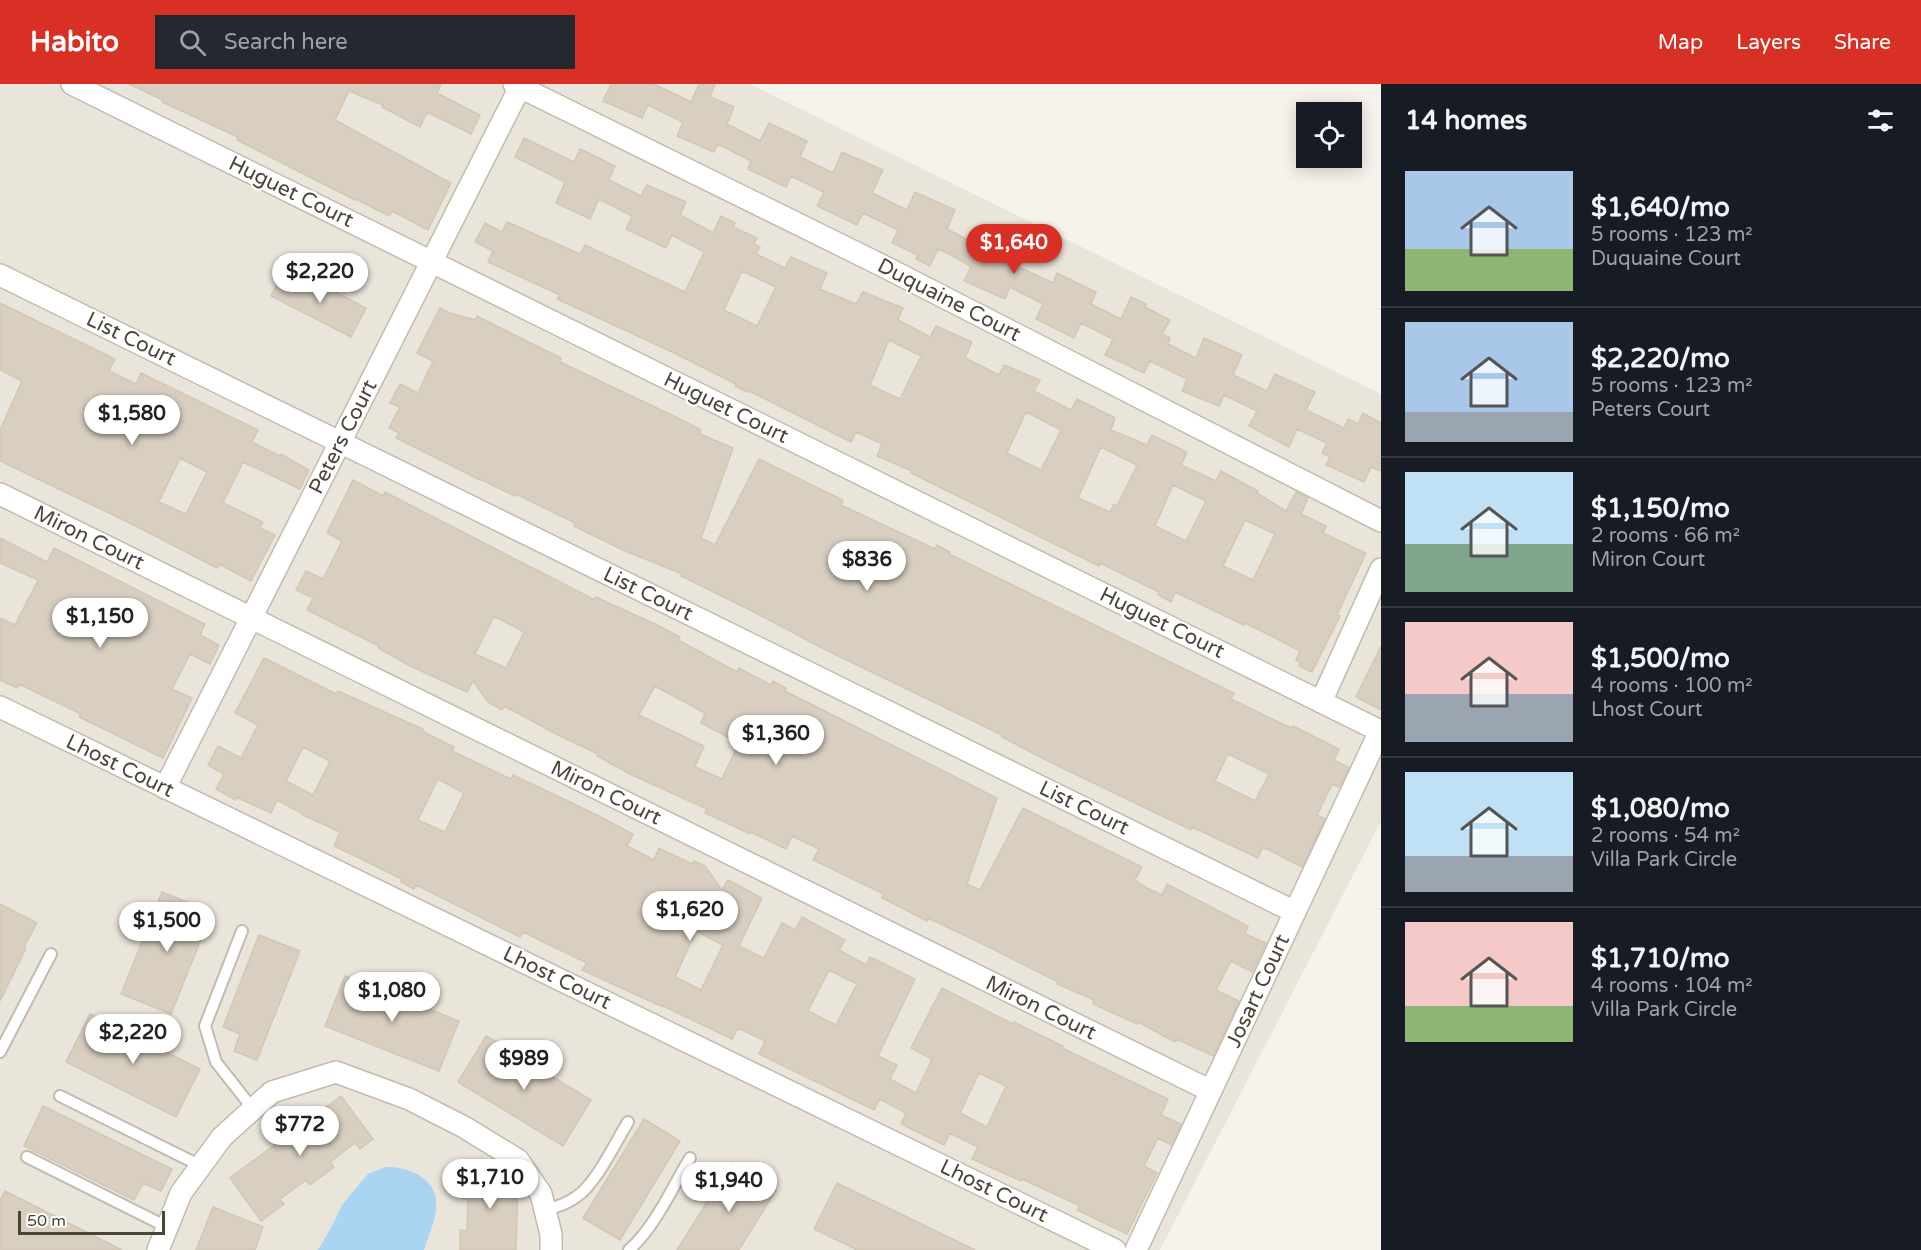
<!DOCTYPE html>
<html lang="en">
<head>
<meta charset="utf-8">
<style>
	body { margin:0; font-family:"Varela Round",sans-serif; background:#242831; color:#f1f3f6; height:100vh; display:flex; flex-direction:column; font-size:22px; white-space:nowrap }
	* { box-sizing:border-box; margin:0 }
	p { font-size:20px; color:#9ea1a6 }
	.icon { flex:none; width:33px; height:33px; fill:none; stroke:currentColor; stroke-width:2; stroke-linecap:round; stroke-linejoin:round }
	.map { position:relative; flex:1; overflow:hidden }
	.details { display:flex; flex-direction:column; background:#171b24; width:540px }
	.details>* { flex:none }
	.tools { position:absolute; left:1296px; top:18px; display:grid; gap:12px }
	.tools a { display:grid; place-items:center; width:66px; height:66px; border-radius:0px; background:#171b24; box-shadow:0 3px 15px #0003; font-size:30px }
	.scale { position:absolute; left:18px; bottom:15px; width:147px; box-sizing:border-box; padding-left:6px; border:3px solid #4b4439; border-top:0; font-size:16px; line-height:21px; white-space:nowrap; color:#4b4439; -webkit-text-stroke:4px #fff; paint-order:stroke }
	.price { position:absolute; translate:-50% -51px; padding:0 14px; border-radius:21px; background:#fff; color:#222; font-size:20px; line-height:39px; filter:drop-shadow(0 2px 3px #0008) }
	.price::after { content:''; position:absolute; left:50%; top:36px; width:18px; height:14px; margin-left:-9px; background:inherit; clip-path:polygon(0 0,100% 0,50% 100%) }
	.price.current { background:#d93025; color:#fff }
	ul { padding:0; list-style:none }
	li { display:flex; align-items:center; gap:18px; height:150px; padding:0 24px }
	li+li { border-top:2px solid #363941 }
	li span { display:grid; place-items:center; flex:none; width:168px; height:120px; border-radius:0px; color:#555 }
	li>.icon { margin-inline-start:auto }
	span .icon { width:72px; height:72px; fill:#fffc; stroke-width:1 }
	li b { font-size:26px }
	h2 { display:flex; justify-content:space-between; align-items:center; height:72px; padding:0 24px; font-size:26px }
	header { display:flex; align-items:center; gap:36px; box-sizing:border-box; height:84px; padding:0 30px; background:#d93025; color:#fff }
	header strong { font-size:28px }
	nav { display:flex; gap:33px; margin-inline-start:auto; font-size:21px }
	.search { width:420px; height:54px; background:#242831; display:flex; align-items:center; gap:15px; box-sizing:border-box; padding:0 21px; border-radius:0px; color:#9ea1a6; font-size:22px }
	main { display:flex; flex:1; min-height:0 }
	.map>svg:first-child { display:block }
	.residential { fill:#eae5da }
	.water { fill:#a9d4f2 }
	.building { fill:#d8cfc1; stroke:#d3c7b4; stroke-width:1.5; fill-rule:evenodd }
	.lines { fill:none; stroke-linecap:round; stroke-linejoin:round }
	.lane-casing { stroke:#c2bbae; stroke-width:14 }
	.street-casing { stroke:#c2bbae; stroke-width:24 }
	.lane { stroke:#fff; stroke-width:10 }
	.street { stroke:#fff; stroke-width:21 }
	.labels { text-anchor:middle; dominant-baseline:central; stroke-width:4.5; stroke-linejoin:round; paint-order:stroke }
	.street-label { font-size:21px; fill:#4b4439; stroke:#fff }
</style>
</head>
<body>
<header>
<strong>Habito</strong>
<div class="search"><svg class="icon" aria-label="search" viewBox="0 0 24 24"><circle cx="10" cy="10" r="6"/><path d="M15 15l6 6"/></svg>Search here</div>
<nav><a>Map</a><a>Layers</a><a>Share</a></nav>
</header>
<main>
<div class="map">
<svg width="1381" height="1166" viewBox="0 0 1381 1166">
	<rect width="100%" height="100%" fill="#f6f3ec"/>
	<path class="residential" d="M 0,0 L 750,0 L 1381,310 L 1381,737 L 1160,1166 L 0,1166 Z"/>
	<path class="water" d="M 385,1083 C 409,1082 440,1095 436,1125 C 435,1138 428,1153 424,1166 L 317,1166 L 320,1163 L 333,1140 L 342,1121 L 368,1090 Z"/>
	<path class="building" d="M 129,0 L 441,0 L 437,9 L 480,31 L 471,50 L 427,28 L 420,43 L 382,23 L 383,21 L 349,7 L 335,36 L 451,99 L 428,146 L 392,127 L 389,132 L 356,115 L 355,116 L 237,56 L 238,53 L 162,18 L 163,16 Z
		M 611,0 L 654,0 L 691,18 L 699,0 L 715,0 L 710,13 L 734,23 L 727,40 L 760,57 L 769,39 L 807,57 L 800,73 L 833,89 L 842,68 L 883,86 L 872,109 L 907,126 L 915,108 L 955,126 L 947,145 L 980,162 L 989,143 L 1029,160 L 1019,183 L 1053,199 L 1057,189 L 1096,208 L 1091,220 L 1121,235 L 1131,213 L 1146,220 L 1145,223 L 1170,236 L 1162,250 L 1170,254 L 1168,260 L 1196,274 L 1204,254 L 1242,271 L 1233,291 L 1267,307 L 1275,290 L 1315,308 L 1306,326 L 1344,344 L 1348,335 L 1358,340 L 1363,329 L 1381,339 L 1381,387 L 1371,383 L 1364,398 L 1326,381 L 1330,373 L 1322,369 L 1327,359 L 1297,345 L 1289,363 L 1249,342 L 1257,327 L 1224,311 L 1219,322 L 1182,307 L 1187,295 L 1150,277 L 1144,289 L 1105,271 L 1113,255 L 1081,239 L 1074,254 L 1036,235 L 1043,220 L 1010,203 L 1005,215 L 964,197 L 971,183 L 957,174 L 938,165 L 930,182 L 916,175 L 918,171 L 892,159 L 898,146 L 863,129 L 857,141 L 817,122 L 824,108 L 791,92 L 786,103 L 748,85 L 751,77 L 718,60 L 714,68 L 677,52 L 683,38 L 648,21 L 642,34 L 603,17 Z
		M 524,54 L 574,78 L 580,65 L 593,71 L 615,82 L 609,96 L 641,112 L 647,101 L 686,118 L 680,131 L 713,149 L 721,132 L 735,139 L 733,143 L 757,154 L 754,160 L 760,163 L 756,170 L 785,184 L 791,173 L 827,189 L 820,205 L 856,220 L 863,208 L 903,224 L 898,236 L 930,253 L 936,242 L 972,258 L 965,274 L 999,291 L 1004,281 L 1040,296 L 1034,307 L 1071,326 L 1077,315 L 1115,334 L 1111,346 L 1147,361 L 1152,351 L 1187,368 L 1181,381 L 1216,397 L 1221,387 L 1258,407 L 1257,409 L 1286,427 L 1296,408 L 1308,414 L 1301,430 L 1326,442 L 1323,449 L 1366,469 L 1337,531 L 1340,532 L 1312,588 L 1299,582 L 1301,578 L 1296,576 L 1300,567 L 1285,559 L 1245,539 L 1244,541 L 1175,508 L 1171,518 L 1158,511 L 1159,508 L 1100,479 L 1099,482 L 911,389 L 912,387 L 877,372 L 882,360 L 856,348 L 851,358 L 749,307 L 748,308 L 735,302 L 736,300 L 668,266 L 557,215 L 560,211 L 488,178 L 493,167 L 475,158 L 485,139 L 502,148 L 507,138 L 580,170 L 585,161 L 685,208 L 704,168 L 672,151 L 666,164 L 626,145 L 632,132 L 599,115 L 590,135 L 556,119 L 565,98 L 515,73 ZM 742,187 L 776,203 L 757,242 L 724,226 ZM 889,256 L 921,272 L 900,315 L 870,301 ZM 1026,328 L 1061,346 L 1041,386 L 1007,369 ZM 1101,363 L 1137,381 L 1117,422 L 1114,420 L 1110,428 L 1078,414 ZM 1173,401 L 1206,417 L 1186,457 L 1155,442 ZM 1245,436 L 1275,450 L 1253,496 L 1223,482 Z
		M 284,187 L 324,207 L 326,203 L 366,224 L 351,253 L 271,212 Z
		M 0,219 L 115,275 L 109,287 L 136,300 L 141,289 L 258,346 L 252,358 L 280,372 L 281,370 L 309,386 L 300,405 L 243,378 L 223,419 L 263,438 L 260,444 L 275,451 L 251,497 L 219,480 L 217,484 L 132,440 L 0,377 L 0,346 L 22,297 L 0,286 ZM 180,374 L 207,388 L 186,430 L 159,418 Z
		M 440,224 L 450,229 L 475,236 L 477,232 L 561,274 L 560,278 L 680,335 L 701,346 L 700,350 L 733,364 L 701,454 L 715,461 L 759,375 L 843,416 L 841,421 L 935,465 L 937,461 L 950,468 L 949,470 L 1234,609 L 1231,615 L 1291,644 L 1293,642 L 1339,665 L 1334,676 L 1349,684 L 1339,703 L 1332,700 L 1317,731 L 1325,735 L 1302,783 L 1263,763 L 1258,774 L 1192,743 L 1191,746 L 1050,678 L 1002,653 L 1002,651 L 824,565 L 754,528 L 681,492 L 682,490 L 623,466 L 574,442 L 575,439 L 516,410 L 515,412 L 480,395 L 480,396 L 396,354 L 399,349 L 389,344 L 400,323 L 390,319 L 400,300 L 418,309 L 433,277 L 417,269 ZM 1228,670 L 1269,690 L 1255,717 L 1215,697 Z
		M 353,396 L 383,412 L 385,408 L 595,516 L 596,513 L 657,541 L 680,553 L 678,556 L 737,588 L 739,584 L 771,601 L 773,597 L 786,604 L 785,607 L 997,714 L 967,800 L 980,806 L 1023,724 L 1142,783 L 1135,796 L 1147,804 L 1162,811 L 1167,800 L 1248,842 L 1245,850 L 1266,859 L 1252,888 L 1231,877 L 1216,906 L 1239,917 L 1213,972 L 1177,955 L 1175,958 L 1138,938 L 1137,940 L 1093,920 L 1094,916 L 1057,900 L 1058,898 L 987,862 L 928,834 L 927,837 L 882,814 L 884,810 L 813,776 L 819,765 L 792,752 L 786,765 L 751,748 L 750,750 L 705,729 L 707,725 L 632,691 L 597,672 L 598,670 L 562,653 L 504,622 L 502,626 L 489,619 L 473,597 L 467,608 L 410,582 L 378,564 L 379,562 L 307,526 L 313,514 L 296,506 L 306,487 L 323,495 L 342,457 L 327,449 ZM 494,532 L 524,548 L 506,584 L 475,570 ZM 655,602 L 705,629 L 701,639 L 739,659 L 722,695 L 695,683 L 704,662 L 639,631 Z
		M 0,454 L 47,478 L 54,464 L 205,540 L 200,551 L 219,561 L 210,580 L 190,570 L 172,605 L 192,614 L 163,674 L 79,633 L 81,630 L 19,600 L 17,604 L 0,596 L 0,534 L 15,541 L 38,496 L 0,479 Z
		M 1381,562 L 1381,626 L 1356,613 Z
		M 264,574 L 336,610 L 338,607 L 423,645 L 422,647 L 454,663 L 452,667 L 511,695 L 513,691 L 597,731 L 633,750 L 627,762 L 654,776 L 659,764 L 692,780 L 694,777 L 705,782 L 722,806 L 728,796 L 762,814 L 739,862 L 764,874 L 782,839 L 795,846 L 802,833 L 845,856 L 839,866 L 866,881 L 870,873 L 915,895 L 878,972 L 897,981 L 890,995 L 916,1009 L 932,975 L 911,964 L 942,904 L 1013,940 L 1014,938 L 1063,962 L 1062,964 L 1168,1015 L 1161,1031 L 1181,1040 L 1171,1061 L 1158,1054 L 1144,1082 L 1157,1089 L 1127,1150 L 1077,1126 L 1080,1122 L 1022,1095 L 1021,1097 L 972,1075 L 978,1063 L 950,1049 L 944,1061 L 901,1040 L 906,1029 L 880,1015 L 874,1026 L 759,970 L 765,957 L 738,944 L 732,955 L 661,921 L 661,922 L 582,886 L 587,879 L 523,848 L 520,853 L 416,801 L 414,805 L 401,798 L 402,795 L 334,762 L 340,748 L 303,731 L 303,730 L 277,716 L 271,729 L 236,713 L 235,716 L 216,705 L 224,690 L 208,681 L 218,662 L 241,674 L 258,641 L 235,629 ZM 303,663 L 330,677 L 313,711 L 286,697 ZM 438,695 L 464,709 L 445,748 L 418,736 ZM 696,847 L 723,861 L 701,906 L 675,893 ZM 829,886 L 857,900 L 836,941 L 808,927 ZM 979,989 L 1006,1002 L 987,1043 L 960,1029 Z
		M 162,808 L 212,828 L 171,930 L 121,910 Z
		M 0,820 L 37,839 L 24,863 L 26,864 L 0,917 Z
		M 259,851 L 300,867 L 257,976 L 234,967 L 240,950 L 223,943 Z
		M 345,892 L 459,937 L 439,987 L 325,942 Z
		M 90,930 L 200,985 L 176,1033 L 66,978 Z
		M 486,952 L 591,1016 L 563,1062 L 458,998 Z
		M 341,1012 L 373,1055 L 360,1065 L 355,1059 L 330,1078 L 334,1083 L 310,1101 L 306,1096 L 280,1115 L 284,1120 L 261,1137 L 230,1094 Z
		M 43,1022 L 172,1085 L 161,1107 L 143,1099 L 134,1116 L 24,1062 Z
		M 644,1035 L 680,1057 L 620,1156 L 583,1134 Z
		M 732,1078 L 776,1106 L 739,1166 L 677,1166 Z
		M 463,1084 L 504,1085 L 504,1090 L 510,1090 L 509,1097 L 518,1098 L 516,1166 L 460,1166 L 460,1146 L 467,1147 L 468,1115 L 462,1114 Z
		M 837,1099 L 975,1166 L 857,1166 L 814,1145 Z
		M 5,1107 L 122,1166 L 0,1166 L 0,1116 Z
		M 213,1123 L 263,1143 L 255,1166 L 196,1166 Z"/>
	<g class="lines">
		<defs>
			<path id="lane" d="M 242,847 L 205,942 L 216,978 L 253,1025
				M 0,968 L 51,870
				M 60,1012 L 201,1082
				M 27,1073 L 167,1143
				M 545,1126 C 557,1123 567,1120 576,1113 C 596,1100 615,1059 628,1038
				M 629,1166 C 655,1143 672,1104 690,1074"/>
			<path id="street" d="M 72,0 L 1380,647 L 1136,1166
				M 514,0 L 881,181 L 1381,437
				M 0,191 L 1295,828
				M 0,410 L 1211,1007
				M 1321,618 L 1381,485
				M 0,623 L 1115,1166
				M 165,704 L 520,3
				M 158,1166 L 181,1109 L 222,1053 L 272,1008 L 336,988 L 409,1015 L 464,1043 L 518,1076 L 541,1110 L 551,1150 L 551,1166"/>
		</defs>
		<use href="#lane" class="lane-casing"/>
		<use href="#street" class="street-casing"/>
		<use href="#lane" class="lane"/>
		<use href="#street" class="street"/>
	</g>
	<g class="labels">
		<g class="street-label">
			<text transform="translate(291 108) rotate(26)">Huguet Court</text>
			<text transform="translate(949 216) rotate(27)">Duquaine Court</text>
			<text transform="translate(131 255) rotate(26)">List Court</text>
			<text transform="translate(726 324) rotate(26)">Huguet Court</text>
			<text transform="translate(343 353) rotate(-63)">Peters Court</text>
			<text transform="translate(89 454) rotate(26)">Miron Court</text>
			<text transform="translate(648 510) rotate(26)">List Court</text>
			<text transform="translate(1162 539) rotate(26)">Huguet Court</text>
			<text transform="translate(120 682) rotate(26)">Lhost Court</text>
			<text transform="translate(606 709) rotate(26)">Miron Court</text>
			<text transform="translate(1084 724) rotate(26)">List Court</text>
			<text transform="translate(557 894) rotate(26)">Lhost Court</text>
			<text transform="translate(1258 907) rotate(-65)">Josart Court</text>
			<text transform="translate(1041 924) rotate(26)">Miron Court</text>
			<text transform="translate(994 1107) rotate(26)">Lhost Court</text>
		</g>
	</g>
</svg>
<div class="tools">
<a><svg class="icon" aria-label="locate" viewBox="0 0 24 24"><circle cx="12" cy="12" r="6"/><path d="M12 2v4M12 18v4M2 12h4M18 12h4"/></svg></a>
</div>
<div class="scale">50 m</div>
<b class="price current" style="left:1014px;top:191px">$1,640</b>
<b class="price" style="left:320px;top:220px">$2,220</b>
<b class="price" style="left:132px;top:362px">$1,580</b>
<b class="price" style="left:867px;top:508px">$836</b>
<b class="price" style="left:100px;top:565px">$1,150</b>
<b class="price" style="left:776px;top:682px">$1,360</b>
<b class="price" style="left:690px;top:858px">$1,620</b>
<b class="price" style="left:167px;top:869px">$1,500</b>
<b class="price" style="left:392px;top:939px">$1,080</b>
<b class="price" style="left:133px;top:981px">$2,220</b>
<b class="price" style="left:524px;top:1007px">$989</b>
<b class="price" style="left:300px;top:1073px">$772</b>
<b class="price" style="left:490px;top:1126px">$1,710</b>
<b class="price" style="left:729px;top:1129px">$1,940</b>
</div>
<section class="details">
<h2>14 homes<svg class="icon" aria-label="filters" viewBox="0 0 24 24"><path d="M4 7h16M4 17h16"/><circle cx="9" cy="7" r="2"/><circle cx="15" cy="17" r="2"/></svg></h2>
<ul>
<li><span style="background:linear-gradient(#a9c7e8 65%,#8fb573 0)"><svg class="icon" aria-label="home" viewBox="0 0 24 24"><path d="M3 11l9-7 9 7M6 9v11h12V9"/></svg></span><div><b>$1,640/mo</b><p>5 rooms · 123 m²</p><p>Duquaine Court</p></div></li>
<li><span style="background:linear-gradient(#a9c7e8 75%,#9aa5b1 0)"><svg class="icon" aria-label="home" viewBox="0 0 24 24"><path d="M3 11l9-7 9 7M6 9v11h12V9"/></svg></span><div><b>$2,220/mo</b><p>5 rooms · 123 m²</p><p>Peters Court</p></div></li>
<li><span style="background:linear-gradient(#bfe0f5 60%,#7fa58c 0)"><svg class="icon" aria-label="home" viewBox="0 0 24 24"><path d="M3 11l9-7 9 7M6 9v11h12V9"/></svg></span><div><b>$1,150/mo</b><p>2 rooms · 66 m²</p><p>Miron Court</p></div></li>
<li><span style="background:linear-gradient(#f6c9c9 60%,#9aa5b1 0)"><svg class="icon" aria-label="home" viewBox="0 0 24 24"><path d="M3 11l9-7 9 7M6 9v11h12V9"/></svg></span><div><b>$1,500/mo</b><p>4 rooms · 100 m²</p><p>Lhost Court</p></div></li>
<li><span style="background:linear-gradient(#bfe0f5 70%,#9aa5b1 0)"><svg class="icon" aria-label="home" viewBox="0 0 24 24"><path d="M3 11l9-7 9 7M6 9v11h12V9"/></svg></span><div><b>$1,080/mo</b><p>2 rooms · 54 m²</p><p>Villa Park Circle</p></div></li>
<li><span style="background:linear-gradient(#f6c9c9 70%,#8fb573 0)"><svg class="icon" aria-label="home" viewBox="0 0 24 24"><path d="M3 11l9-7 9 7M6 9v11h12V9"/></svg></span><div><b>$1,710/mo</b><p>4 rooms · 104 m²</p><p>Villa Park Circle</p></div></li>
</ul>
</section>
</main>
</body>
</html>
